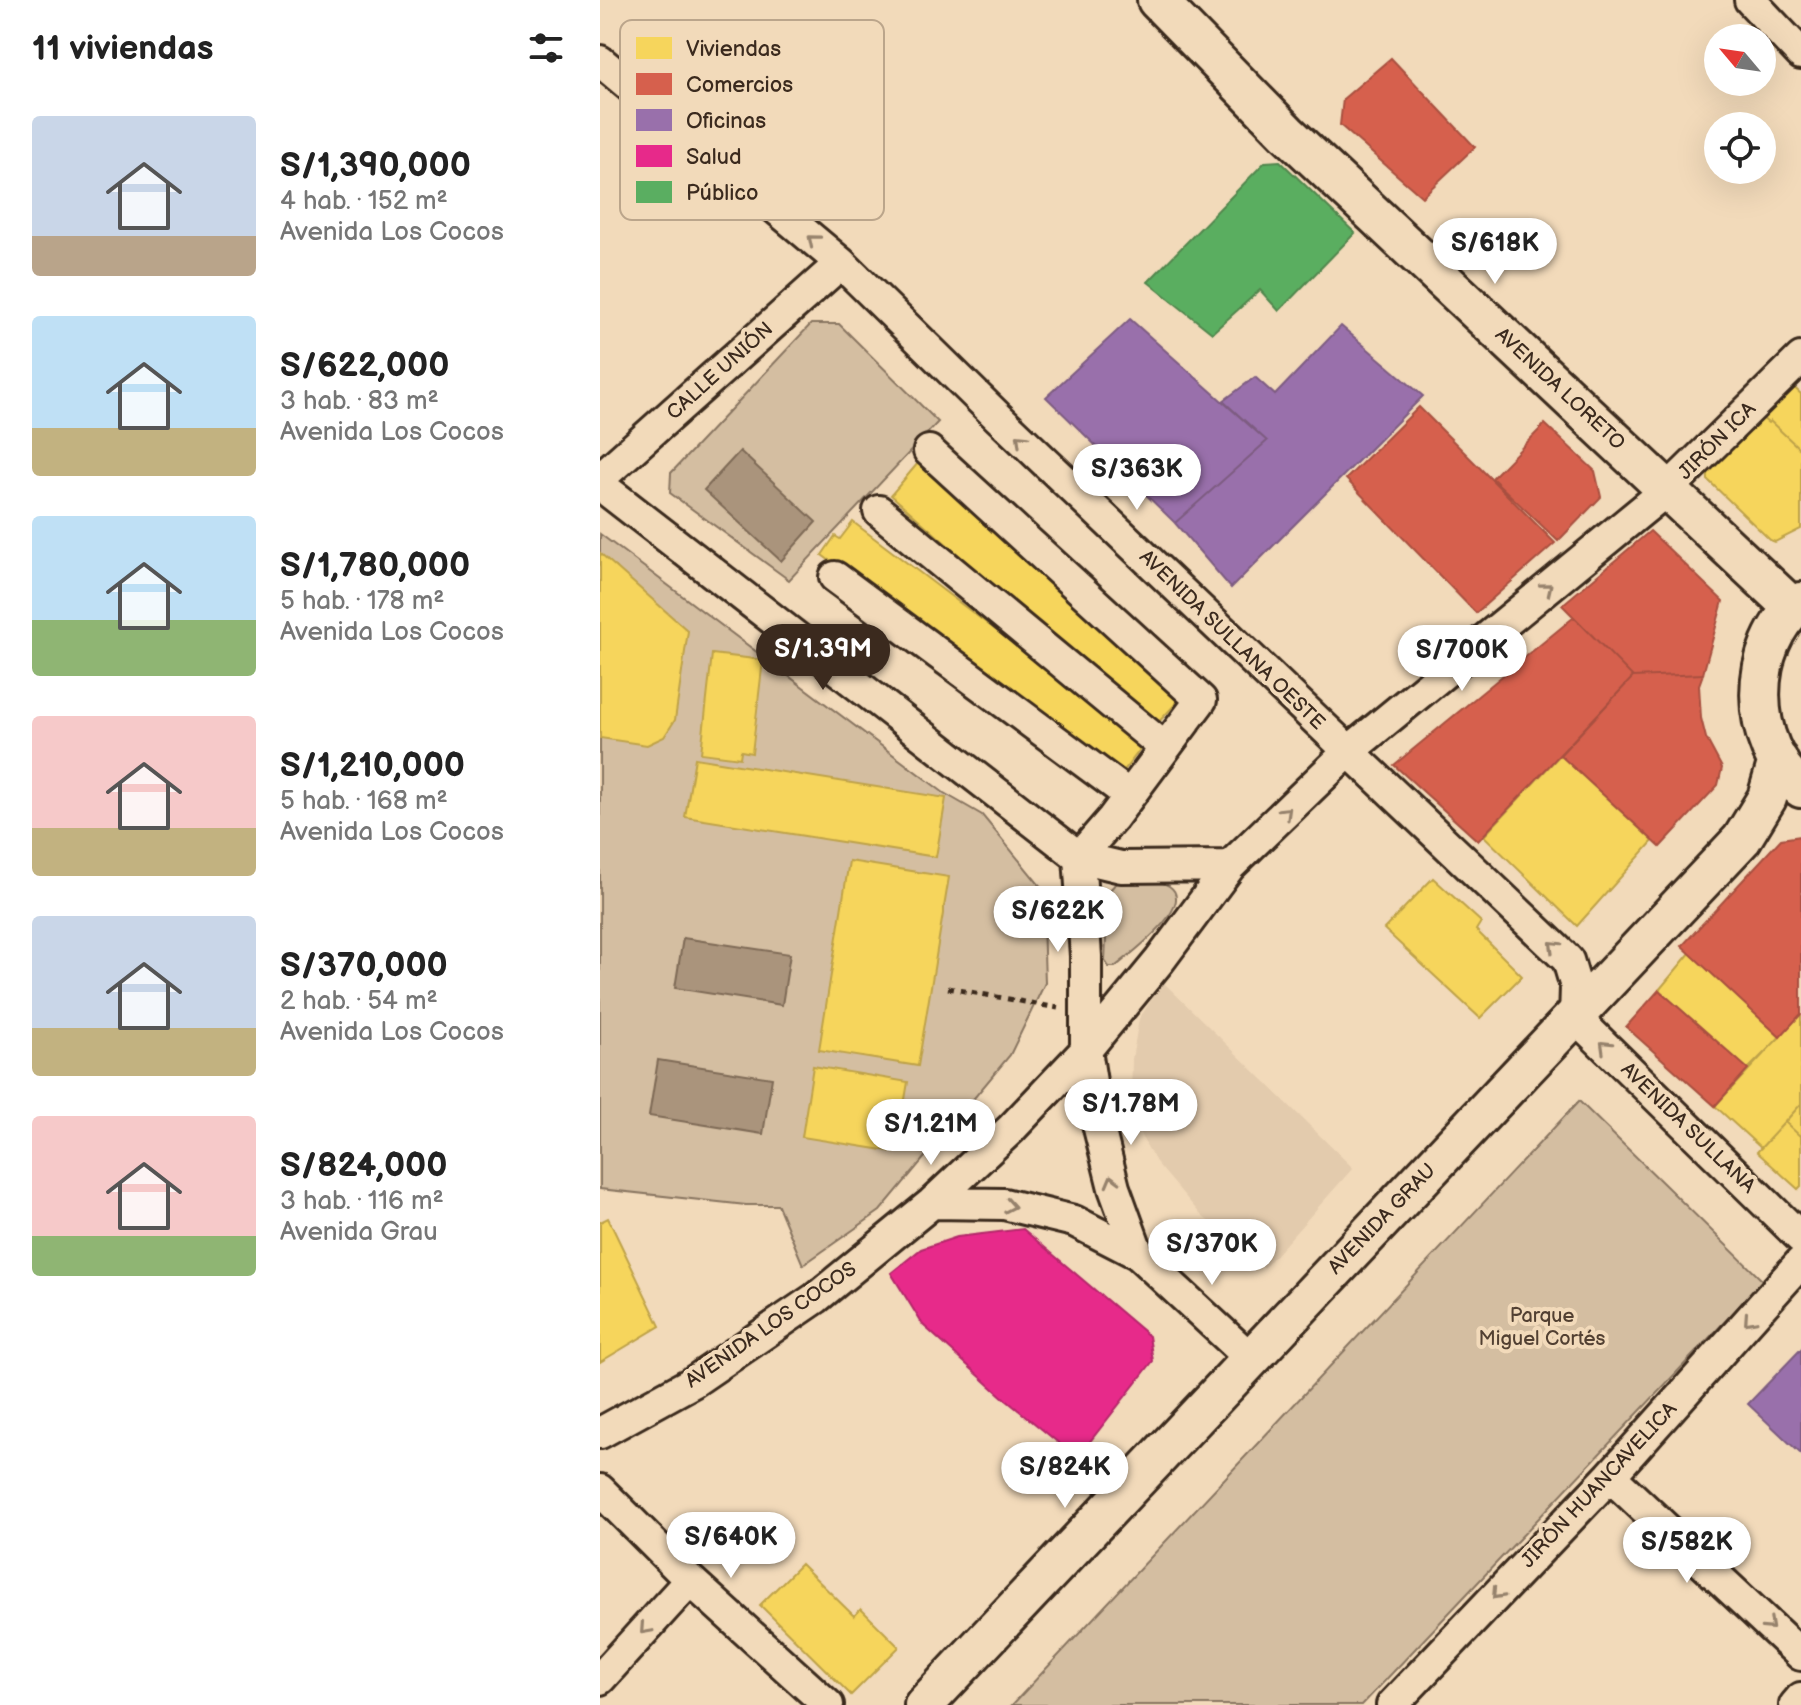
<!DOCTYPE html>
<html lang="es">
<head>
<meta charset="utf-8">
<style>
	body { margin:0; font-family:"Balsamiq Sans",sans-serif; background:#f6f6f6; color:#222; height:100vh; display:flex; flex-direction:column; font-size:30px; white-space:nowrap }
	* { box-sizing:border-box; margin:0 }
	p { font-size:26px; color:#767676 }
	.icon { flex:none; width:44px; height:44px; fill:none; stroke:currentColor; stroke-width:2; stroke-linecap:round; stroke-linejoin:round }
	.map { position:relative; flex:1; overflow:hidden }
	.side { display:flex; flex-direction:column; background:#fff; width:600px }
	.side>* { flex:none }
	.needle { width:52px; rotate:299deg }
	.controls { position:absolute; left:1104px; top:24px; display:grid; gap:16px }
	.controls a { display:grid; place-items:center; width:72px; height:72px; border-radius:50%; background:#fff; box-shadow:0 8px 32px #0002; font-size:40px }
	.price { position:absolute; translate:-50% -68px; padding:0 18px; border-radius:28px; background:#fff; color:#222; font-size:26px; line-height:52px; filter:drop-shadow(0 2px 4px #0008) }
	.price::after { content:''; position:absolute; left:50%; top:48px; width:24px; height:18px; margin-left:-12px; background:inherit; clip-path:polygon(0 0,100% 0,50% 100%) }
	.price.current { background:#3b2a1e; color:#fff }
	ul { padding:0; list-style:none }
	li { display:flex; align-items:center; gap:24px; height:200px; padding:0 32px }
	li span { display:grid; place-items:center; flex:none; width:224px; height:160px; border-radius:8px; color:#555 }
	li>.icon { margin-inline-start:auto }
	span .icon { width:96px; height:96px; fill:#fffc; stroke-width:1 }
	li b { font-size:34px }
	h2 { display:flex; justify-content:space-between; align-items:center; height:96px; padding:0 32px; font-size:34px }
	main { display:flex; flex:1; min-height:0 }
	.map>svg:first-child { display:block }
	.built { fill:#e3cbad }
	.green { fill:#d4bea1; stroke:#887460; stroke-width:2 }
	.water { fill:#aa947c; stroke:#7e6a56; stroke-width:2 }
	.homes { fill:#f6d55c; stroke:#bea249; stroke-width:2 }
	.shops { fill:#d6604d; stroke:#a8503f; stroke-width:2 }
	.offices { fill:#9970ab; stroke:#7d5b81; stroke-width:2 }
	.health { fill:#e7298a; stroke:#b3296a; stroke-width:2 }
	.public { fill:#5aae61; stroke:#51864d; stroke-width:2 }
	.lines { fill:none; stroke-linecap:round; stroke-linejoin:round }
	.minor-casing { stroke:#3b2a1e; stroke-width:36 }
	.major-casing { stroke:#3b2a1e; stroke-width:44 }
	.path { stroke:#3b2a1e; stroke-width:5; stroke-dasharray:6 6; stroke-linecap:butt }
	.minor { stroke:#f2daba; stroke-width:30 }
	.major { stroke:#f2daba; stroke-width:38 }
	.oneway { stroke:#96826c }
	.labels { text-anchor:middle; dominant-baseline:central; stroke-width:8; stroke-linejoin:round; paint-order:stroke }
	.street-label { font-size:20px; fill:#3b2a1e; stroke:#f2daba }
	.park-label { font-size:20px; fill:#524032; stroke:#f2daba }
	.key { fill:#f2daba; stroke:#bba58b; stroke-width:2 }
	.key-label { font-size:22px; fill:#3b2a1e }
</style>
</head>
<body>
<main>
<section class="side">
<h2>11 viviendas<svg class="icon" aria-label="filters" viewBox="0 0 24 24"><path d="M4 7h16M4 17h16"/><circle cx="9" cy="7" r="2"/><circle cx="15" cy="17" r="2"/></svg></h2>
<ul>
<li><span style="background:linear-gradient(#c9d6e8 75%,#b9a48a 0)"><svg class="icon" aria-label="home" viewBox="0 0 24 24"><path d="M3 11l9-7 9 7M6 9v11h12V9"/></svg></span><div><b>S/1,390,000</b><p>4 hab. · 152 m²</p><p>Avenida Los Cocos</p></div></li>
<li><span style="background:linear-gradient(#bfe0f5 70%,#c2b280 0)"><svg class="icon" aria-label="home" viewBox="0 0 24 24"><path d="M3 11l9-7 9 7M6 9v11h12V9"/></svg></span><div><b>S/622,000</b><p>3 hab. · 83 m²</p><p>Avenida Los Cocos</p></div></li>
<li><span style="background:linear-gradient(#bfe0f5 65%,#8fb573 0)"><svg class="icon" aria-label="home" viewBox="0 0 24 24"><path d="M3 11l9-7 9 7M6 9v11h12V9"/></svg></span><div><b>S/1,780,000</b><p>5 hab. · 178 m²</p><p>Avenida Los Cocos</p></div></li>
<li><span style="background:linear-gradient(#f6c9c9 70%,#c2b280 0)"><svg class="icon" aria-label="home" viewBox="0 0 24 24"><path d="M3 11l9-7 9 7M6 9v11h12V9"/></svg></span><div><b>S/1,210,000</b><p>5 hab. · 168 m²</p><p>Avenida Los Cocos</p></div></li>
<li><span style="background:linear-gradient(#c9d6e8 70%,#c2b280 0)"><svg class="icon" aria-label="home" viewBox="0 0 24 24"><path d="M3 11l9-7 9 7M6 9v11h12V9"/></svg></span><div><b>S/370,000</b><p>2 hab. · 54 m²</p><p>Avenida Los Cocos</p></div></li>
<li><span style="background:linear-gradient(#f6c9c9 75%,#8fb573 0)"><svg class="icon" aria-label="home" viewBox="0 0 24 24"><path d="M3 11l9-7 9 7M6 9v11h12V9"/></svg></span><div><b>S/824,000</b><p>3 hab. · 116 m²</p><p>Avenida Grau</p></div></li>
</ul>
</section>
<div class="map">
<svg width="1201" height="1705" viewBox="0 0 1201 1705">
	<rect width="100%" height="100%" fill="#f2daba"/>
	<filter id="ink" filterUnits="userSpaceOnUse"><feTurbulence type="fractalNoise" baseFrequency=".0125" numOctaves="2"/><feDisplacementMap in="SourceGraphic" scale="16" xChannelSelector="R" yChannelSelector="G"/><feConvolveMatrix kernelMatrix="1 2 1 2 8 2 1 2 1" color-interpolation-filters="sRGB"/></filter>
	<g filter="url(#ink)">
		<path class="built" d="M 563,982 L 753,1168 L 664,1268 L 601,1215 L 556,1162 L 541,1136 L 531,1096 L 532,1059 L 539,1019 Z"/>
		<path class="green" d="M 211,324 L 239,324 L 338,422 L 189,580 L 70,493 L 71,473 Z
			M 0,534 L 344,793 L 382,815 L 442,888 L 445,983 L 410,1055 L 280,1211 L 203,1265 L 178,1205 L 146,1205 L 0,1189 Z
			M 518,881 C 532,881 557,878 569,886 C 598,905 529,955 515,967 L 509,967 L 505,961 L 508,892 Z
			M 979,1101 L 1163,1281 L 762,1705 L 412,1705 Z"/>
		<path class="water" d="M 140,451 L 216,522 L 181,561 L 104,490 Z
			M 83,938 L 190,954 L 182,1005 L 75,988 Z
			M 58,1060 L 172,1078 L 163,1134 L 49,1116 Z"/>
		<path class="homes" d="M 1186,380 L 1201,394 L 1201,450 L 1170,421 L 1168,423 L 1155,412 Z
			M 1155,412 L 1168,423 L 1170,421 L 1201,450 L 1201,529 L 1175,542 L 1170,540 L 1108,480 L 1107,460 Z
			M 318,463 L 580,699 L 554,727 L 291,495 Z
			M 253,522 L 545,743 L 519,777 L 222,555 L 235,536 L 240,539 Z
			M 0,553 L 88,631 L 75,720 L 64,737 L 47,745 L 0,738 Z
			M 112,654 L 163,660 L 152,753 L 141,751 L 140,758 L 101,753 Z
			M 960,755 L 1053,841 L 977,926 L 884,836 Z
			M 95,758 L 346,798 L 336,857 L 85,817 Z
			M 249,861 L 349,877 L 318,1066 L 219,1050 Z
			M 833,878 L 881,922 L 876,930 L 922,976 L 880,1018 L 784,929 Z
			M 1090,953 L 1180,1037 L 1148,1069 L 1059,990 Z
			M 1201,1014 L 1201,1104 L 1161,1148 L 1115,1106 Z
			M 213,1066 L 308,1082 L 296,1152 L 202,1137 Z
			M 1201,1104 L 1201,1137 L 1185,1122 Z
			M 1185,1122 L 1201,1137 L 1201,1186 L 1198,1189 L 1157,1152 Z
			M 8,1218 L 60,1326 L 0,1362 L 0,1222 Z
			M 201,1564 L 254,1616 L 261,1609 L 299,1647 L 251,1695 L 160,1605 Z"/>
		<path class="shops" d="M 791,58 L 875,147 L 822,197 L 740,125 L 743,99 Z
			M 819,407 L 955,543 L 876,613 L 746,479 Z
			M 945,424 L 995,471 L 1001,497 L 958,541 L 892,478 Z
			M 1050,531 L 1123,601 L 1103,674 L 1033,677 L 962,605 Z
			M 974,617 L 1033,677 L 878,841 L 794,765 Z
			M 1103,674 L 1099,685 L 1101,718 L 1106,738 L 1122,768 L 1118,785 L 1060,847 L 960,755 L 1033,677 Z
			M 1201,836 L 1201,1014 L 1180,1037 L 1082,946 L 1181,839 Z
			M 1059,990 L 1148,1069 L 1115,1106 L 1026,1027 Z"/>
		<path class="offices" d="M 530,319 L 667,441 L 575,523 L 446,397 Z
			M 741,326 L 823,396 L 631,588 L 575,523 L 667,441 L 623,401 L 655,377 L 675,395 Z
			M 1201,1349 L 1201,1454 L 1148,1404 Z"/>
		<path class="health" d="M 423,1229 L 549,1336 L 553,1361 L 477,1458 L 406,1400 L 323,1325 L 291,1273 L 321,1249 L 357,1237 Z"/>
		<path class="public" d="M 680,161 L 755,233 L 679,311 L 660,290 L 612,333 L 548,282 L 665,162 Z"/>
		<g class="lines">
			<defs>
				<path id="minor" d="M 1150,0 L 1201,54
					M 0,61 L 241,263 L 397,416 L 968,960 L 976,987 L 975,1017 L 1201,1238
					M 329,451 L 601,700 L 513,818 L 479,857
					M 0,478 L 241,263
					M 0,485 L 479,857 L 521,867 L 630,866
					M 279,511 L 564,747
					M 235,577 L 529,795
					M 479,857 L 486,956 L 486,1050 L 497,1120 L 514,1188 L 538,1254
					M 332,1203 L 404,1204 L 474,1221 L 538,1254 L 650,1358
					M 0,1433 L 93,1382 L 216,1298 L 332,1203 L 411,1129 L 486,1050 L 560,960 L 630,866 L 749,751 L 1067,490 L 1201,358
					M 1010,1476 L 1201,1655
					M 0,1490 L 90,1580 L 228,1705
					M 0,1679 L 90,1580
					M 792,1705 L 1010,1476 L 1201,1262
					M 1195,1705 L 1201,1698"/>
				<path id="major" d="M 557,0 L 687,133 L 1193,608
					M 1201,602 C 1146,645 1147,745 1201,788
					M 324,1705 L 1142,839 L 1167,798 L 1178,760"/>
			</defs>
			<use href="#minor" class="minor-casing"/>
			<use href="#major" class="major-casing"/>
			<path class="path" d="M 348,988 L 458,1008"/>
			<use href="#minor" class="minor"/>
			<use href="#major" class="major"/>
		</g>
		<defs><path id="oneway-chevron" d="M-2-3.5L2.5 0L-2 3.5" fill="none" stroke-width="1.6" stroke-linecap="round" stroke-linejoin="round" transform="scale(2)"/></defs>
		<g class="oneway">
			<use href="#oneway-chevron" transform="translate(213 240) rotate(-140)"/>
			<use href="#oneway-chevron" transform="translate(421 439) rotate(-136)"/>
			<use href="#oneway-chevron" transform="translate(947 588) rotate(-39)"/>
			<use href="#oneway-chevron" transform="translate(686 812) rotate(-44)"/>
			<use href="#oneway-chevron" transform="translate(954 946) rotate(-136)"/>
			<use href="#oneway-chevron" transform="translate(1005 1046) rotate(-136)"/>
			<use href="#oneway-chevron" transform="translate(512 1181) rotate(-105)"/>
			<use href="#oneway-chevron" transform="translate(410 1206) rotate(10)"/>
			<use href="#oneway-chevron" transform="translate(1149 1320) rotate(132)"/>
			<use href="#oneway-chevron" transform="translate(897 1594) rotate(133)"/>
			<use href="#oneway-chevron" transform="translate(1169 1625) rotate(43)"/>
			<use href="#oneway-chevron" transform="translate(45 1629) rotate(132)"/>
		</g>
	</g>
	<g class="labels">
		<g class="street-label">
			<text transform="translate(120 371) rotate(-42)">CALLE UNIÓN</text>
			<text transform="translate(960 389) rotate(43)">AVENIDA LORETO</text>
			<text transform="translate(1117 441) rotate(-45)">JIRÓN ICA</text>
			<text transform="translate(632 640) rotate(44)">AVENIDA SULLANA OESTE</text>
			<text transform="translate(1088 1128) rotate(44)">AVENIDA SULLANA</text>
			<text transform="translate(782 1219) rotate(-46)">AVENIDA GRAU</text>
			<text transform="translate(171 1325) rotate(-35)">AVENIDA LOS COCOS</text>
			<text transform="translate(999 1485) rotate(-47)">JIRÓN HUANCAVELICA</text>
		</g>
		<g class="park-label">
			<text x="942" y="1316">Parque<tspan x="942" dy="23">Miguel Cortés</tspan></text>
		</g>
	</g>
	<rect x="20" y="20" width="264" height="200" rx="12" class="key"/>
	<rect x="36" y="37" width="36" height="22" fill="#f6d55c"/>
	<rect x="36" y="73" width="36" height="22" fill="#d6604d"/>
	<rect x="36" y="109" width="36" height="22" fill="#9970ab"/>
	<rect x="36" y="145" width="36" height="22" fill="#e7298a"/>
	<rect x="36" y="181" width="36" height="22" fill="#5aae61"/>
	<g class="key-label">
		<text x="86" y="56">Viviendas</text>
		<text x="86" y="92">Comercios</text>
		<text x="86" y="128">Oficinas</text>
		<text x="86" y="164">Salud</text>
		<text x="86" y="200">Público</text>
	</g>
</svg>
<div class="controls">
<a><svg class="needle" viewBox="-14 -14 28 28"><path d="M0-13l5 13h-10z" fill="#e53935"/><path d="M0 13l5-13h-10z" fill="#767676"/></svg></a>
<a><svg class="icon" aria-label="locate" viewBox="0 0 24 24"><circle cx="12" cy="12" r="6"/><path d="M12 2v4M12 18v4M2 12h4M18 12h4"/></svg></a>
</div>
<b class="price" style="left:895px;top:286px">S/618K</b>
<b class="price" style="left:537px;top:512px">S/363K</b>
<b class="price current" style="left:223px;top:692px">S/1.39M</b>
<b class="price" style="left:862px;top:693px">S/700K</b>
<b class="price" style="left:458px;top:954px">S/622K</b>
<b class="price" style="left:531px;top:1147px">S/1.78M</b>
<b class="price" style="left:331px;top:1167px">S/1.21M</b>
<b class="price" style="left:612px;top:1287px">S/370K</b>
<b class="price" style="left:465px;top:1510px">S/824K</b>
<b class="price" style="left:131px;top:1580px">S/640K</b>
<b class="price" style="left:1087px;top:1585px">S/582K</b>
</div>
</main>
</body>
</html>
